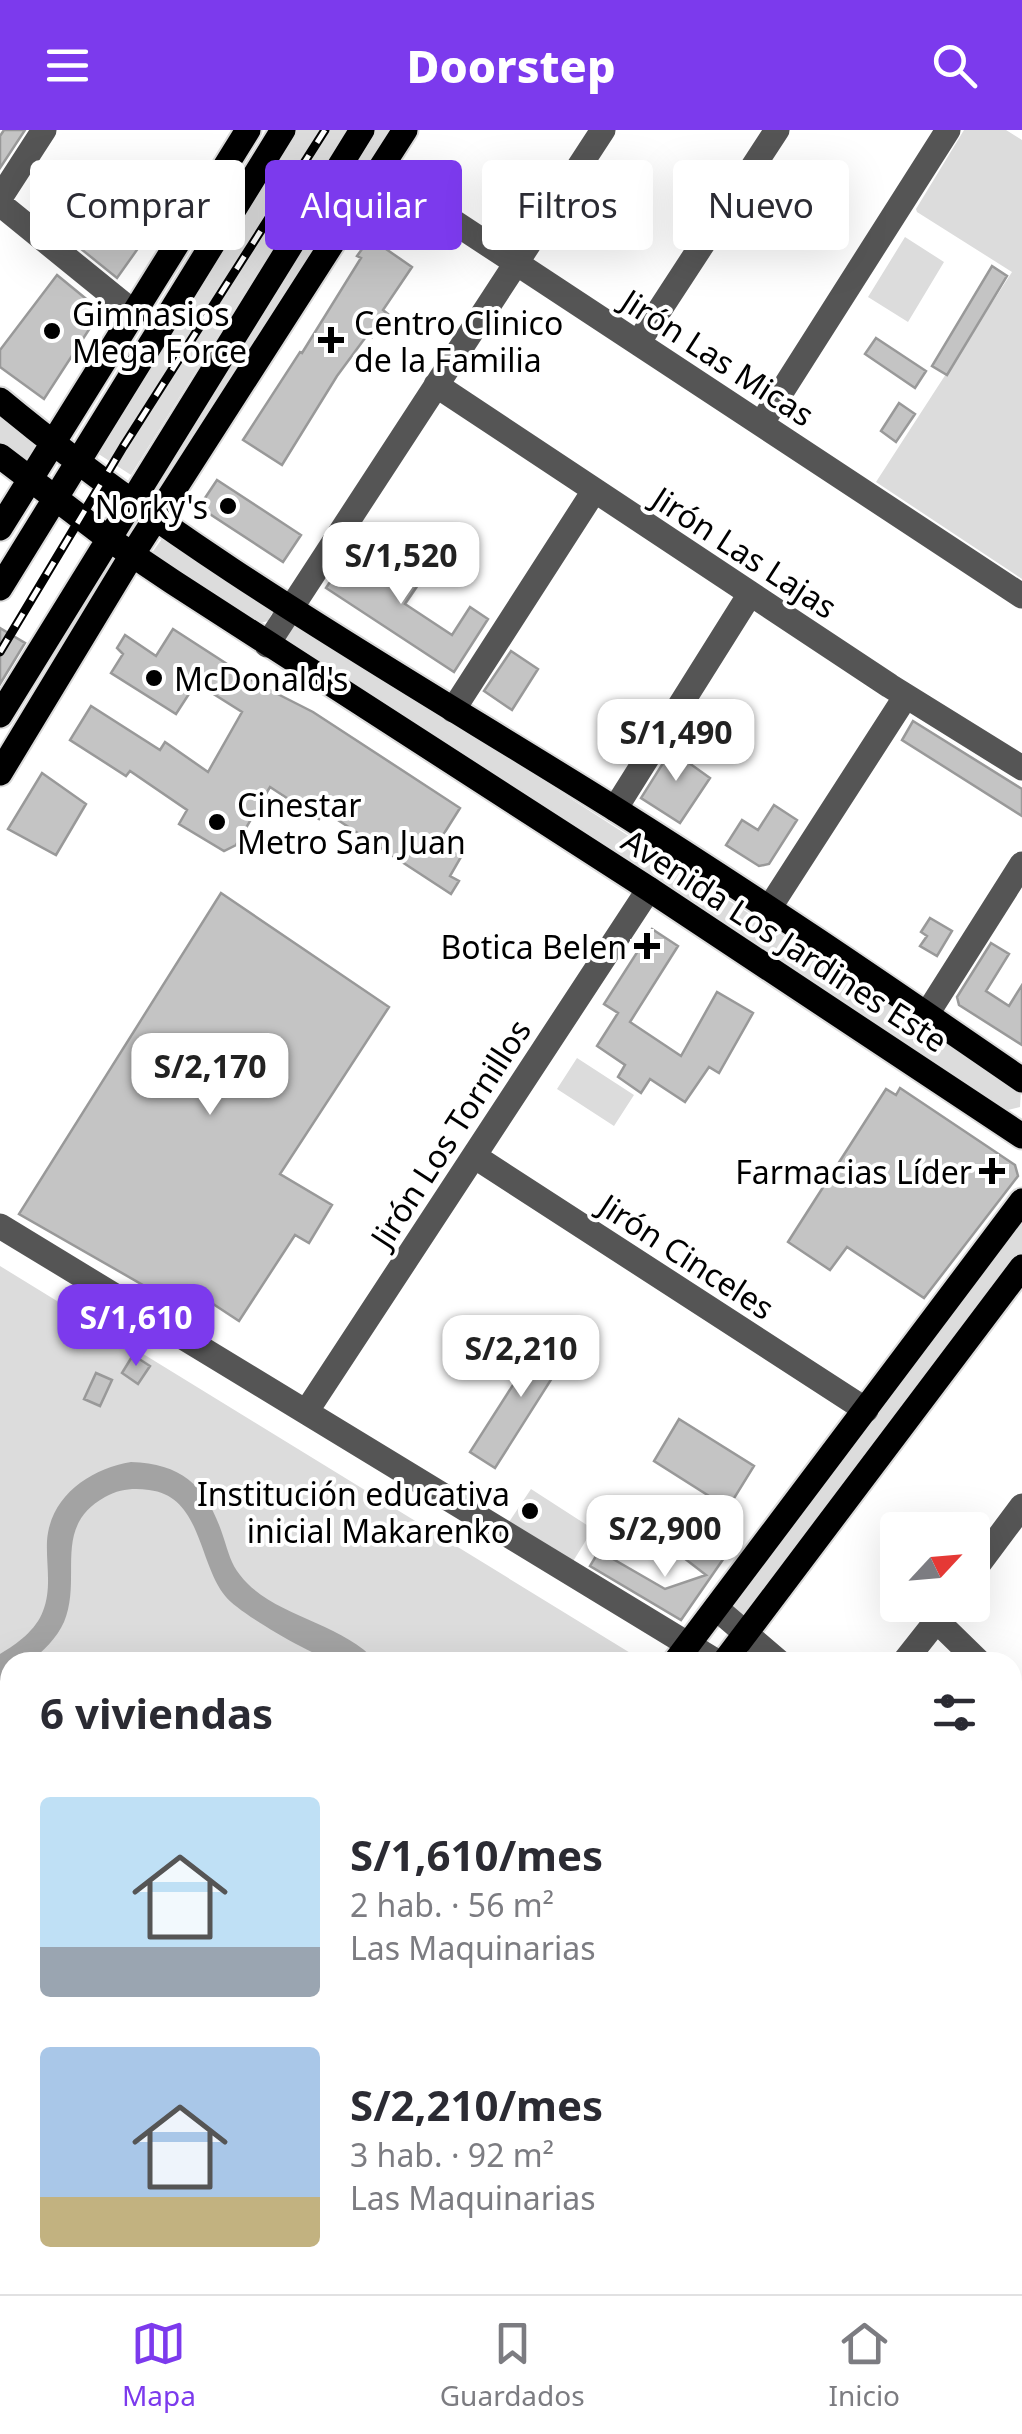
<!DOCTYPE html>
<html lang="es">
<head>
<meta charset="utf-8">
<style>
	body { margin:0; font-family:"Noto Sans",sans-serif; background:#f2f2f3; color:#2b2b33; height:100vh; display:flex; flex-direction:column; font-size:38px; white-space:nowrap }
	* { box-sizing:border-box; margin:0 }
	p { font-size:32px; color:#7c7c81 }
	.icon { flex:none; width:55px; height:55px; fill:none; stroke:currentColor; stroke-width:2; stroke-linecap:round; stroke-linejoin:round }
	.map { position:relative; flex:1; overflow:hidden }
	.sheet { position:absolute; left:0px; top:1522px; width:1022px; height:642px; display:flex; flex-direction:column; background:#fff; border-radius:30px 30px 0 0; box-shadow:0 10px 40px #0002 }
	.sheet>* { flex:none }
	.top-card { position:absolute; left:30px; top:30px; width:962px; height:90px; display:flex; gap:20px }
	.needle { width:65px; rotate:64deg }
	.controls { position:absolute; left:880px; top:1382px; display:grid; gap:20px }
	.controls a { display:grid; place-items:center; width:110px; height:110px; border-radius:10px; background:#fff; box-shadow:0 10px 40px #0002; font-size:50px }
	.price { position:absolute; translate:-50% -85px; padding:0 22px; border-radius:20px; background:#fff; color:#222; font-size:32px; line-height:65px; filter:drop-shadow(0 2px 5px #0008) }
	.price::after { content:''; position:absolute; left:50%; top:60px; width:30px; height:22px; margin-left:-15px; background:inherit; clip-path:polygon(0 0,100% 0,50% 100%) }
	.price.current { background:#7c3aed; color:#fff }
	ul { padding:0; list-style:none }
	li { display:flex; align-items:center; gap:30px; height:250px; padding:0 40px }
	li span { display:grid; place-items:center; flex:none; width:280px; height:200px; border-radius:10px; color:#555 }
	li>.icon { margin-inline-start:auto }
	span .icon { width:120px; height:120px; fill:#fffc; stroke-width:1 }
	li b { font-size:42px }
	h2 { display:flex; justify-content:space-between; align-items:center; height:120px; padding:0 40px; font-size:42px }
	.tag { padding:0 35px; border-radius:10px; background:#fff; box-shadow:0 10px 40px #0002; font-size:35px; line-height:90px }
	.tag.current { background:#7c3aed; color:#fff }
	header { display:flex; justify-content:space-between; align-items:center; height:130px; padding:0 40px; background:#7c3aed; color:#fff; font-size:45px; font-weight:800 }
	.menu { display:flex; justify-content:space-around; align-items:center; height:140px; border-top:2px solid #e1e1e2; background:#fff; font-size:28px; color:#7c7c81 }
	.menu a { display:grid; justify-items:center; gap:5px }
	.menu .current { color:#7c3aed }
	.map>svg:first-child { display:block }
	.green { fill:#dcdcdc }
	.water { fill:#a3a3a3 }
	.building { fill:#c4c4c4; stroke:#999; stroke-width:2.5 }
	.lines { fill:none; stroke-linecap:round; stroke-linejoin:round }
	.major-casing { stroke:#dbdbdb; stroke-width:29 }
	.minor { stroke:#555; stroke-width:25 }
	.major { stroke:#000; stroke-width:25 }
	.rail-casing { stroke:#000; stroke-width:9 }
	.rail { stroke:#fff; stroke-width:5; stroke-dasharray:15; stroke-linecap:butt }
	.poi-dot { fill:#000; stroke:#fff; stroke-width:4 }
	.labels { text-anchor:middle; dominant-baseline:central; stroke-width:8; stroke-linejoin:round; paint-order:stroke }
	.poi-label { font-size:32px; fill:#000; stroke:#fff; text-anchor:start }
	.street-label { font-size:32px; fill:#000; stroke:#fff }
</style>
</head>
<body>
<header><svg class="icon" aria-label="menu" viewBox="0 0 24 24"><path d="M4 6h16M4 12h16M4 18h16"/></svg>Doorstep<svg class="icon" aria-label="search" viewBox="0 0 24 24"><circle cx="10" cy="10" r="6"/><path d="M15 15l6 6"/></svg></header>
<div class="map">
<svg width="1022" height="2164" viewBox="0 0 1022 2164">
	<rect width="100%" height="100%" fill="#fff"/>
	<path class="green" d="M 296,0 L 346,0 L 131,345 L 94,321 Z
		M 375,0 L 390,0 L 155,362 L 146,358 Z
		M 964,0 L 1006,0 L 1022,10 L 1022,449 L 876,352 L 1012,142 L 917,82 L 916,79 Z
		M 905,107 L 944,132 L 908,192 L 868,167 Z
		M 0,283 L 41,315 L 28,334 L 0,312 Z
		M 164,406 L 268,476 L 272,483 L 268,491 L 260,493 L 151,424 Z
		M 300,494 L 1021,959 L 1020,977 L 1008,980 L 633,733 L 287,511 L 284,506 L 293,495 Z
		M 577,928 L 634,965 L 614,996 L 557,959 Z
		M 1022,1085 L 1022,1127 L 748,1489 L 730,1479 Z
		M 0,1136 L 645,1532 L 10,1532 L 10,2155 L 180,2155 L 173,2164 L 0,2164 Z
		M 531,1359 L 593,1399 L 572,1433 L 509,1392 Z"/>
	<path class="water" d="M 131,1332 C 186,1334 208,1359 224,1409 C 228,1421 231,1434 240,1445 C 272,1487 340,1491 377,1532 C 365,1533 349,1535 338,1532 C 316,1528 240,1484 226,1467 C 198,1434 202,1366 149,1360 C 133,1358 120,1359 105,1367 C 51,1397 83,1447 64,1492 C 57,1508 43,1521 30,1532 L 10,1532 L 10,1546 L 0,1551 L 0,1524 C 17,1514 36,1500 43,1481 C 52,1458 46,1435 47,1411 C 50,1366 90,1339 131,1332 Z"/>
	<path class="building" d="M 4,0 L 25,0 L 0,38 L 0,6 Z
		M 102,64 L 151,100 L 117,148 L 70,110 Z
		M 370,108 L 412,137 L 383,180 L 388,184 L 372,207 L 368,204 L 337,246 L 282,335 L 243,310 L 300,222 L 302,223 L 361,128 L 357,126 Z
		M 992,136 L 1007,146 L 947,245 L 932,236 Z
		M 57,145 L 101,181 L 44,269 L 0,237 L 0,220 Z
		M 876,208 L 926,241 L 915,258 L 865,224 Z
		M 899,273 L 915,284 L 896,312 L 881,301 Z
		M 217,350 L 301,405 L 283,432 L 199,377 Z
		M 354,415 L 379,432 L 382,426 L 420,452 L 405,474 L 452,505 L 470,477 L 488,489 L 454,542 L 326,458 Z
		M 0,498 L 25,513 L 0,554 Z
		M 173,499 L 258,554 L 313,582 L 460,678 L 438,713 L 461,727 L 450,746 L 459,751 L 451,764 L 324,681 L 319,689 L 270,657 L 236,715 L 224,721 L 179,694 L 187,680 L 130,641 L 126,646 L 70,610 L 91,576 L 160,620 L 165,612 L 208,642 L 242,582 L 196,553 L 176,584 L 111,543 L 123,524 L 117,518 L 125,505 L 156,526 Z
		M 511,521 L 538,539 L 512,580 L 484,561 Z
		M 913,591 L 1022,659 L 1022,686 L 902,610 Z
		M 677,611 L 696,623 L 689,633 L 710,648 L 680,693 L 641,668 Z
		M 42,643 L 86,674 L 56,725 L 8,699 Z
		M 774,675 L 797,690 L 769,734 L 759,736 L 726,715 L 742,690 L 758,700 Z
		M 221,763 L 389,877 L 280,1044 L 332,1075 L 309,1113 L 295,1105 L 239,1191 L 201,1166 L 190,1182 L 19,1084 Z
		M 930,788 L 952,801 L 937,826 L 920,816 L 927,806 L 921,802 Z
		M 652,799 L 678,816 L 630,892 L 681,926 L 717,862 L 753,883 L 719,943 L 709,937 L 685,972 L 650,949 L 641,963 L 618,947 L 625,935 L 597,916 L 618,883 L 604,874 Z
		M 991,813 L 1009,824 L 986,861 L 1009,876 L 1022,855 L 1022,915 L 959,875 L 957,867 Z
		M 900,958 L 1015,1035 L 1018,1046 L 924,1168 L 847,1117 L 830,1140 L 788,1112 L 886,959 L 896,965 Z
		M 547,1202 L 571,1218 L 495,1338 L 470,1322 Z
		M 133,1225 L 150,1236 L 138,1254 L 122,1243 Z
		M 96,1243 L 112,1250 L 100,1276 L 84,1269 Z
		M 679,1289 L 754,1336 L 728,1378 L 654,1331 Z
		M 699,1409 L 724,1428 L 681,1490 L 590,1436 L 599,1421 L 665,1459 L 706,1445 L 684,1428 Z"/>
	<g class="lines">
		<defs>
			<path id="major" d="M 0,270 C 189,427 404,547 612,677 C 751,764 887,857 1022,950
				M 0,326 L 109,409 L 173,452 L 649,759 L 1022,1006
				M 0,398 L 248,0
				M 0,458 L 283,0
				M 0,585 L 362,0
				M 0,643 L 132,425 L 405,0
				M 675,1532 L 1022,1071
				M 724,1532 L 1022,1137
				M 199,2164 L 206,2155
				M 248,2164 L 255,2155"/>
		</defs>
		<use href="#major" class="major-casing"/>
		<path class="minor" d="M 378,42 L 1022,466
			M 0,68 L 44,0
			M 0,74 L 133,182
			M 638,213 L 777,0
			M 436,255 L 890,556 L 1022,638
			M 761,294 L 948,0
			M 267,515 L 603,0
			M 453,580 L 594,361
			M 615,679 L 750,464
			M 768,780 L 906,566
			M 927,884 L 1022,734
			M 474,1026 L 866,1280
			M 0,1096 L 717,1532
			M 306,1282 L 649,759
			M 972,1443 L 1022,1376
			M 716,1478 L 779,1532
			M 937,1491 L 979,1532
			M 904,1532 L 949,1475
			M 1012,1566 L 1022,1575
			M 1012,1760 L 1022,1769
			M 1012,1867 L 1022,1857
			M 1012,1947 L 1022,1956
			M 1012,2133 L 1022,2143
			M 439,2155 L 448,2164
			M 637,2155 L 647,2164
			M 834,2155 L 843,2164"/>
		<use href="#major" class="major"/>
		<defs>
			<path id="rail" d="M 0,522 L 123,317 L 325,0"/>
		</defs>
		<use href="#rail" class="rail-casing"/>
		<use href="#rail" class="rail"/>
	</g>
	<g class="poi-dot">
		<circle cx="52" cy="201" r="10"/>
		<path d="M326 195h10v10h10v10h-10v10h-10v-10h-10v-10h10z"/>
		<circle cx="228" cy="376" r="10"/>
		<circle cx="154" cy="548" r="10"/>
		<circle cx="217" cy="692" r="10"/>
		<path d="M642 801h10v10h10v10h-10v10h-10v-10h-10v-10h10z"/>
		<path d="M987 1026h10v10h10v10h-10v10h-10v-10h-10v-10h10z"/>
		<circle cx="530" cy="1381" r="10"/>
	</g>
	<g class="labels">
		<g class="poi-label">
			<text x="72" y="183">Gimnasios<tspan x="72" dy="37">Mega Force</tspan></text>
			<text x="354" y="192">Centro Clinico<tspan x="354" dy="37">de la Familia</tspan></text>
			<text x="208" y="376" text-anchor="end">Norky's</text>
			<text x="174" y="548">McDonald's</text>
			<text x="237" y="674">Cinestar<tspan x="237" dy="37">Metro San Juan</tspan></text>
			<text x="627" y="816" text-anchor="end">Botica Belen</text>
			<text x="972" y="1041" text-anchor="end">Farmacias Líder</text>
			<text x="510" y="1363" text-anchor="end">Institución educativa<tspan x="510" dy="37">inicial Makarenko</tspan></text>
		</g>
		<g class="street-label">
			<text transform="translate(718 227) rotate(33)">Jirón Las Micas</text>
			<text transform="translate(745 422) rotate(33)">Jirón Las Lajas</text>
			<text transform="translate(785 810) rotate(33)">Avenida Los Jardines Este</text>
			<text transform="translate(450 1003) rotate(-57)">Jirón Los Tornillos</text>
			<text transform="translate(687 1126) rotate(33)">Jirón Cinceles</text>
		</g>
	</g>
</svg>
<div class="controls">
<a><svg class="needle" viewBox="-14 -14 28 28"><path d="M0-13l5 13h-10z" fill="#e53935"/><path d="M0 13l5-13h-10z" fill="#7c7c81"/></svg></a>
</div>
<b class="price" style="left:401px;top:477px">S/1,520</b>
<b class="price" style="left:676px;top:654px">S/1,490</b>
<b class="price" style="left:210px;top:988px">S/2,170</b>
<b class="price current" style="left:136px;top:1239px">S/1,610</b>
<b class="price" style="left:521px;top:1270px">S/2,210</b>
<b class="price" style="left:665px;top:1450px">S/2,900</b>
<div class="top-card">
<a class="tag">Comprar</a>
<a class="tag current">Alquilar</a>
<a class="tag">Filtros</a>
<a class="tag">Nuevo</a>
</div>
<section class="sheet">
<h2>6 viviendas<svg class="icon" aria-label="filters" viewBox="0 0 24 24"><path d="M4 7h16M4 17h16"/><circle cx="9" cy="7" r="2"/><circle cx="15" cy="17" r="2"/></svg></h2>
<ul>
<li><span style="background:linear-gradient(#bfe0f5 75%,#9aa5b1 0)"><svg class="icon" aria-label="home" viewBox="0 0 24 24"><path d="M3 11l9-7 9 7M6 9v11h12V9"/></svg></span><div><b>S/1,610/mes</b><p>2 hab. · 56 m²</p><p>Las Maquinarias</p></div></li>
<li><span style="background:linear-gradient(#a9c7e8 75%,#c2b280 0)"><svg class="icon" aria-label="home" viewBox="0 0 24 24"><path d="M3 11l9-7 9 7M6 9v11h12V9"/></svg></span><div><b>S/2,210/mes</b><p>3 hab. · 92 m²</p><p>Las Maquinarias</p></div></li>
</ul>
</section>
</div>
<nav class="menu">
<a class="current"><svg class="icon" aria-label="map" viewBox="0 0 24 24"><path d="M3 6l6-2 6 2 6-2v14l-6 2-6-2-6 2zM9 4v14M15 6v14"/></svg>Mapa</a>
<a><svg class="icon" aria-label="saved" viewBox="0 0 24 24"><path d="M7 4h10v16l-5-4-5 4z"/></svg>Guardados</a>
<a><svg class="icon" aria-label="home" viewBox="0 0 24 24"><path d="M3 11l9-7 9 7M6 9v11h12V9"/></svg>Inicio</a>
</nav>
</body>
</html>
